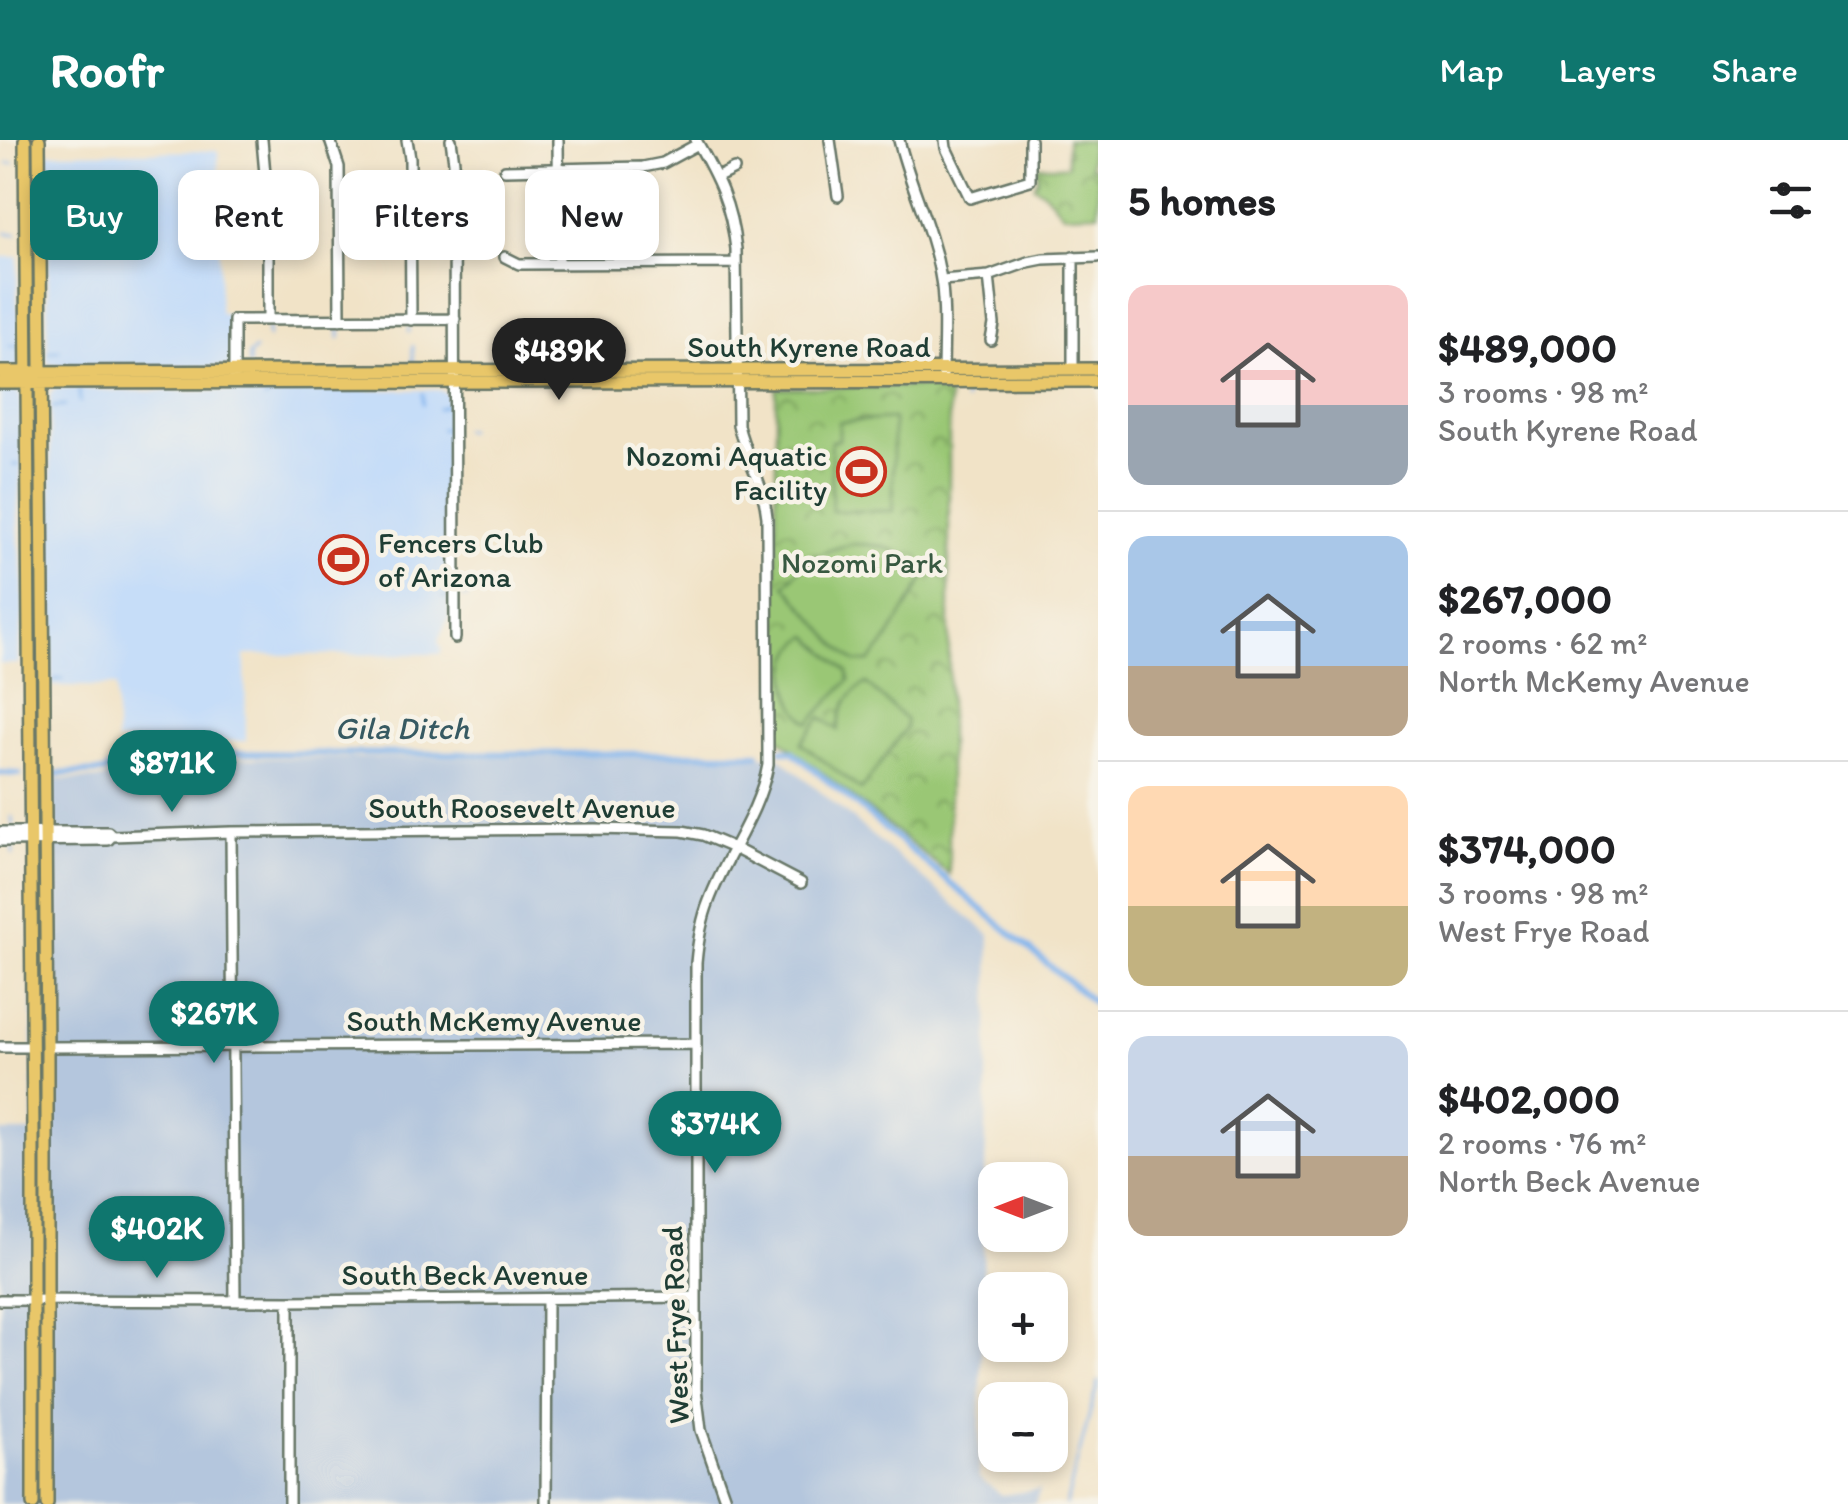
<!DOCTYPE html>
<html lang="en">
<head>
<meta charset="utf-8">
<style>
	body { margin:0; font-family:Itim,sans-serif; background:#f2f2f2; color:#202124; height:100vh; display:flex; flex-direction:column; font-size:38px; white-space:nowrap }
	* { box-sizing:border-box; margin:0 }
	p { font-size:32px; color:#757577 }
	.icon { flex:none; width:55px; height:55px; fill:none; stroke:currentColor; stroke-width:2; stroke-linecap:round; stroke-linejoin:round }
	.map { position:relative; flex:1; overflow:hidden }
	.details { display:flex; flex-direction:column; background:#fff; width:750px }
	.details>* { flex:none }
	.banner { position:absolute; left:30px; top:30px; width:918px; height:90px; display:flex; gap:20px }
	.needle { width:65px; rotate:270deg }
	.buttons { position:absolute; left:978px; top:1022px; display:grid; gap:20px }
	.buttons a { display:grid; place-items:center; width:90px; height:90px; border-radius:20px; background:#fff; box-shadow:0 5px 15px #0003; font-size:50px }
	.price { position:absolute; translate:-50% -85px; padding:0 22px; border-radius:35px; background:#0f766e; color:#fff; font-size:32px; line-height:65px; filter:drop-shadow(0 2px 5px #0008) }
	.price::after { content:''; position:absolute; left:50%; top:60px; width:30px; height:22px; margin-left:-15px; background:inherit; clip-path:polygon(0 0,100% 0,50% 100%) }
	.price.current { background:#222; color:#fff }
	ul { padding:0; list-style:none }
	li { display:flex; align-items:center; gap:30px; height:250px; padding:0 30px }
	li+li { border-top:2px solid #e0e0e0 }
	li span { display:grid; place-items:center; flex:none; width:280px; height:200px; border-radius:20px; color:#555 }
	li>.icon { margin-inline-start:auto }
	span .icon { width:120px; height:120px; fill:#fffc; stroke-width:1 }
	li b { font-size:42px }
	h2 { display:flex; justify-content:space-between; align-items:center; height:120px; padding:0 30px; font-size:42px }
	.pill { padding:0 35px; border-radius:20px; background:#fff; box-shadow:0 5px 15px #0003; font-size:35px; line-height:90px }
	.pill.current { background:#0f766e; color:#fff }
	header { display:flex; align-items:center; gap:60px; box-sizing:border-box; height:140px; padding:0 50px; background:#0f766e; color:#fff }
	header strong { font-size:48px }
	nav { display:flex; gap:55px; margin-inline-start:auto; font-size:35px }
	main { display:flex; flex:1; min-height:0 }
	.map>svg:first-child { display:block }
	.built { fill:#c6ddf8 }
	.industrial { fill:#b4c6dd }
	.park { fill:url(#park-crowns); stroke:#5c8254; stroke-width:2.5 }
	.garden { fill:#9ac775; stroke:#5c8254; stroke-width:2.5 }
	.lines { fill:none; stroke-linecap:round; stroke-linejoin:round }
	.stream { stroke:#7fb3ed; stroke-width:2.5 }
	.canal { stroke:#7fb3ed; stroke-width:6 }
	.minor-casing { stroke:#687767; stroke-width:14 }
	.major-casing { stroke:#687767; stroke-width:16 }
	.minor { stroke:#fff; stroke-width:9 }
	.major { stroke:#e9c769; stroke-width:11 }
	.labels { text-anchor:middle; dominant-baseline:central; stroke-width:9; stroke-linejoin:round; paint-order:stroke }
	.street-label { font-size:30px; fill:#1f3d34; stroke:#f7f3e8 }
	.poi-label { font-size:30px; fill:#1f3d34; stroke:#f7f3e8; text-anchor:end }
	.park-label { font-size:30px; fill:#385941; stroke:#f7f3e8 }
	.water-label { font-size:32px; font-style:italic; fill:#375a62; stroke:#f7f3e8 }
</style>
</head>
<body>
<header>
<strong>Roofr</strong>
<nav><a>Map</a><a>Layers</a><a>Share</a></nav>
</header>
<main>
<div class="map">
<svg width="1098" height="1364" viewBox="0 0 1098 1364">
	<defs>
		<pattern id="park-crowns" width="20" height="18" patternUnits="userSpaceOnUse" patternTransform="scale(2.5)"><rect width="20" height="18" fill="#9ac775"/><path d="M2 6a3 3 0 1 1 6 0M12 15a3 3 0 1 1 6 0" fill="none" stroke="#7da361"/></pattern>
	</defs>
	<rect width="100%" height="100%" fill="#f7f3e8"/>
	<filter id="ink" filterUnits="userSpaceOnUse"><feTurbulence type="fractalNoise" baseFrequency=".01" numOctaves="2"/><feDisplacementMap in="SourceGraphic" scale="20" xChannelSelector="R" yChannelSelector="G"/><feConvolveMatrix kernelMatrix="1 2 1 2 8 2 1 2 1" color-interpolation-filters="sRGB"/></filter>
	<filter id="wash" filterUnits="userSpaceOnUse"><feTurbulence type="fractalNoise" baseFrequency=".0048" numOctaves="4" result="noise"/><feDisplacementMap in="SourceGraphic" scale="40" xChannelSelector="R" yChannelSelector="G"/><feGaussianBlur stdDeviation="2.25" result="paint"/><feColorMatrix in="noise" values="0 0 0 0 0 0 0 0 0 0 0 0 0 0 0 0 0 1.4 0 .05"/><feComposite in="paint" operator="in"/></filter>
	<g filter="url(#wash)">
		<rect width="100%" height="100%" fill="#f1e3c7"/>
		<path class="built" d="M 218,11 L 220,173 L 230,174 L 230,225 L 228,227 L 114,227 L 52,225 L 47,221 L 49,62 L 45,41 L 44,13 Z
			M 0,117 L 18,117 L 17,161 L 20,181 L 21,218 L 19,225 L 15,228 L 0,227 Z
			M 240,247 L 293,250 L 439,250 L 448,254 L 449,477 L 438,500 L 442,510 L 440,514 L 245,515 L 246,601 L 116,602 L 116,546 L 52,546 L 52,515 L 49,500 L 51,430 L 48,414 L 51,367 L 50,255 L 52,251 L 57,248 L 128,251 L 228,251 Z
			M 0,250 L 16,250 L 21,256 L 22,326 L 18,368 L 19,404 L 23,431 L 23,473 L 18,524 L 0,524 Z"/>
		<path class="industrial" d="M 778,616 L 990,795 L 979,1338 L 1002,1355 L 1040,1349 L 1035,1364 L 0,1364 L 0,992 L 33,992 L 30,640 L 103,639 L 132,619 Z"/>
		<path class="park" d="M 1067,0 L 1091,0 L 1090,27 L 1098,28 L 1098,73 L 1063,74 L 1045,53 L 1034,46 L 1038,37 L 1036,26 L 1067,26 Z
			M 949,246 L 949,734 L 776,596 L 776,248 Z"/>
		<path class="garden" d="M 893,279 L 893,371 L 832,371 L 831,301 L 839,300 L 839,282 Z
			M 853,404 C 887,404 902,411 928,432 L 884,505 L 869,522 L 856,522 L 837,505 L 785,445 C 807,419 819,411 853,404 Z
			M 809,496 L 848,532 L 849,540 L 809,583 C 784,562 777,513 809,496 Z
			M 866,543 L 906,580 L 906,588 L 861,650 L 801,603 L 821,577 L 838,590 C 841,568 847,555 866,543 Z"/>
		<g class="lines">
			<path class="stream" d="M 8,23 L 14,23
				M 6,93 L 17,94
				M 268,187 L 268,197
				M 340,187 L 340,198
				M 409,188 L 409,192
				M 10,206 L 18,206
				M 413,206 L 413,225
				M 49,212 L 60,210
				M 249,225 L 249,215 L 255,210
				M 965,249 L 965,261
				M 79,250 L 80,262
				M 423,253 L 423,264
				M 265,259 L 275,251
				M 53,267 L 65,266
				M 438,269 L 447,265
				M 441,289 L 447,289
				M 463,290 L 468,290
				M 13,325 L 19,325
				M 442,345 L 447,345
				M 443,457 L 447,457
				M 463,457 L 468,457
				M 54,540 L 63,539
				M 12,677 L 13,686
				M 13,707 L 13,715
				M 1066,1364 L 1098,1242"/>
			<path class="canal" d="M 781,610 L 793,612 L 1098,866
				M 0,633 L 19,634
				M 53,634 L 105,632 L 125,614 L 130,613 L 758,614"/>
		</g>
	</g>
	<g filter="url(#ink)">
		<g class="lines">
			<defs>
				<path id="minor" d="M 262,0 L 268,68 L 268,180
					M 330,0 L 339,27 L 340,180
					M 407,0 L 410,18 L 411,180
					M 451,0 L 454,22 L 455,498
					M 558,0 L 559,124
					M 696,0 C 718,38 731,64 736,109 L 738,285 C 746,319 763,340 767,377 L 768,625 C 759,674 726,715 709,761 C 701,781 698,801 696,823 L 696,1249 L 701,1290 L 727,1364
					M 830,0 L 838,56
					M 899,0 C 910,46 932,88 940,134 C 946,163 943,206 943,236
					M 945,0 L 946,8 L 970,58 L 1030,40 L 1030,0
					M 505,30 L 643,27 L 663,23 L 698,4
					M 718,37 L 734,29
					M 505,117 L 519,124 L 736,123
					M 989,136 L 994,184 L 991,200
					M 942,140 L 989,136 L 1028,122 L 1043,119 L 1098,117
					M 1073,229 L 1073,117
					M 234,237 L 234,180 L 455,179
					M 0,692 L 108,692 L 112,696 L 231,692 L 595,689 L 682,691 L 703,695 L 734,708 L 801,743
					M 231,692 L 235,1161
					M 0,701 L 108,700 L 112,696
					M 0,907 L 32,907
					M 47,907 L 696,904
					M 0,1160 L 289,1161 L 696,1157
					M 289,1161 L 289,1364
					M 546,1364 L 547,1159"/>
				<path id="major" d="M 25,0 L 33,992 L 33,1364
					M 39,0 L 47,907 L 47,1364
					M 0,232 L 1098,229
					M 0,243 L 1098,241"/>
			</defs>
			<use href="#minor" class="minor-casing"/>
			<use href="#major" class="major-casing"/>
			<use href="#minor" class="minor"/>
			<use href="#major" class="major"/>
		</g>
	</g>
	<defs>
		<symbol id="stadium-ring" viewBox="-11 -11 22 22"><circle r="9.5" fill="#f7f3e8" stroke="#c8321e" stroke-width="1.5"/><path d="M0-5a6.5 5 0 1 0 0 10a6.5 5 0 1 0 0-10ZM-3.5-1.8h7v3.6h-7Z" fill="#c8321e"/></symbol>
	</defs>
	<g fill-rule="evenodd">
		<use href="#stadium-ring" x="834" y="304" width="55" height="55"/>
		<use href="#stadium-ring" x="316" y="392" width="55" height="55"/>
	</g>
	<g class="labels">
		<g class="street-label">
			<text x="809" y="206">South Kyrene Road</text>
			<text x="522" y="667">South Roosevelt Avenue</text>
			<text x="494" y="880">South McKemy Avenue</text>
			<text x="465" y="1134">South Beck Avenue</text>
			<text transform="translate(675 1185) rotate(-92)">West Frye Road</text>
		</g>
		<g class="poi-label">
			<text x="827" y="315">Nozomi Aquatic<tspan x="827" dy="34">Facility</tspan></text>
			<text x="378" y="402" text-anchor="start">Fencers Club<tspan x="378" dy="34">of Arizona</tspan></text>
		</g>
		<g class="park-label">
			<text x="862" y="422">Nozomi Park</text>
		</g>
		<g class="water-label">
			<text x="402" y="588">Gila Ditch</text>
		</g>
	</g>
</svg>
<div class="buttons">
<a><svg class="needle" viewBox="-14 -14 28 28"><path d="M0-13l5 13h-10z" fill="#e53935"/><path d="M0 13l5-13h-10z" fill="#757577"/></svg></a>
<a>+</a>
<a>−</a>
</div>
<b class="price current" style="left:559px;top:263px">$489K</b>
<b class="price" style="left:172px;top:675px">$871K</b>
<b class="price" style="left:214px;top:926px">$267K</b>
<b class="price" style="left:715px;top:1036px">$374K</b>
<b class="price" style="left:157px;top:1141px">$402K</b>
<div class="banner">
<a class="pill current">Buy</a>
<a class="pill">Rent</a>
<a class="pill">Filters</a>
<a class="pill">New</a>
</div>
</div>
<section class="details">
<h2>5 homes<svg class="icon" aria-label="filters" viewBox="0 0 24 24"><path d="M4 7h16M4 17h16"/><circle cx="9" cy="7" r="2"/><circle cx="15" cy="17" r="2"/></svg></h2>
<ul>
<li><span style="background:linear-gradient(#f6c9c9 60%,#9aa5b1 0)"><svg class="icon" aria-label="home" viewBox="0 0 24 24"><path d="M3 11l9-7 9 7M6 9v11h12V9"/></svg></span><div><b>$489,000</b><p>3 rooms · 98 m²</p><p>South Kyrene Road</p></div></li>
<li><span style="background:linear-gradient(#a9c7e8 65%,#b9a48a 0)"><svg class="icon" aria-label="home" viewBox="0 0 24 24"><path d="M3 11l9-7 9 7M6 9v11h12V9"/></svg></span><div><b>$267,000</b><p>2 rooms · 62 m²</p><p>North McKemy Avenue</p></div></li>
<li><span style="background:linear-gradient(#ffd9b3 60%,#c2b280 0)"><svg class="icon" aria-label="home" viewBox="0 0 24 24"><path d="M3 11l9-7 9 7M6 9v11h12V9"/></svg></span><div><b>$374,000</b><p>3 rooms · 98 m²</p><p>West Frye Road</p></div></li>
<li><span style="background:linear-gradient(#c9d6e8 60%,#b9a48a 0)"><svg class="icon" aria-label="home" viewBox="0 0 24 24"><path d="M3 11l9-7 9 7M6 9v11h12V9"/></svg></span><div><b>$402,000</b><p>2 rooms · 76 m²</p><p>North Beck Avenue</p></div></li>
</ul>
</section>
</main>
</body>
</html>
